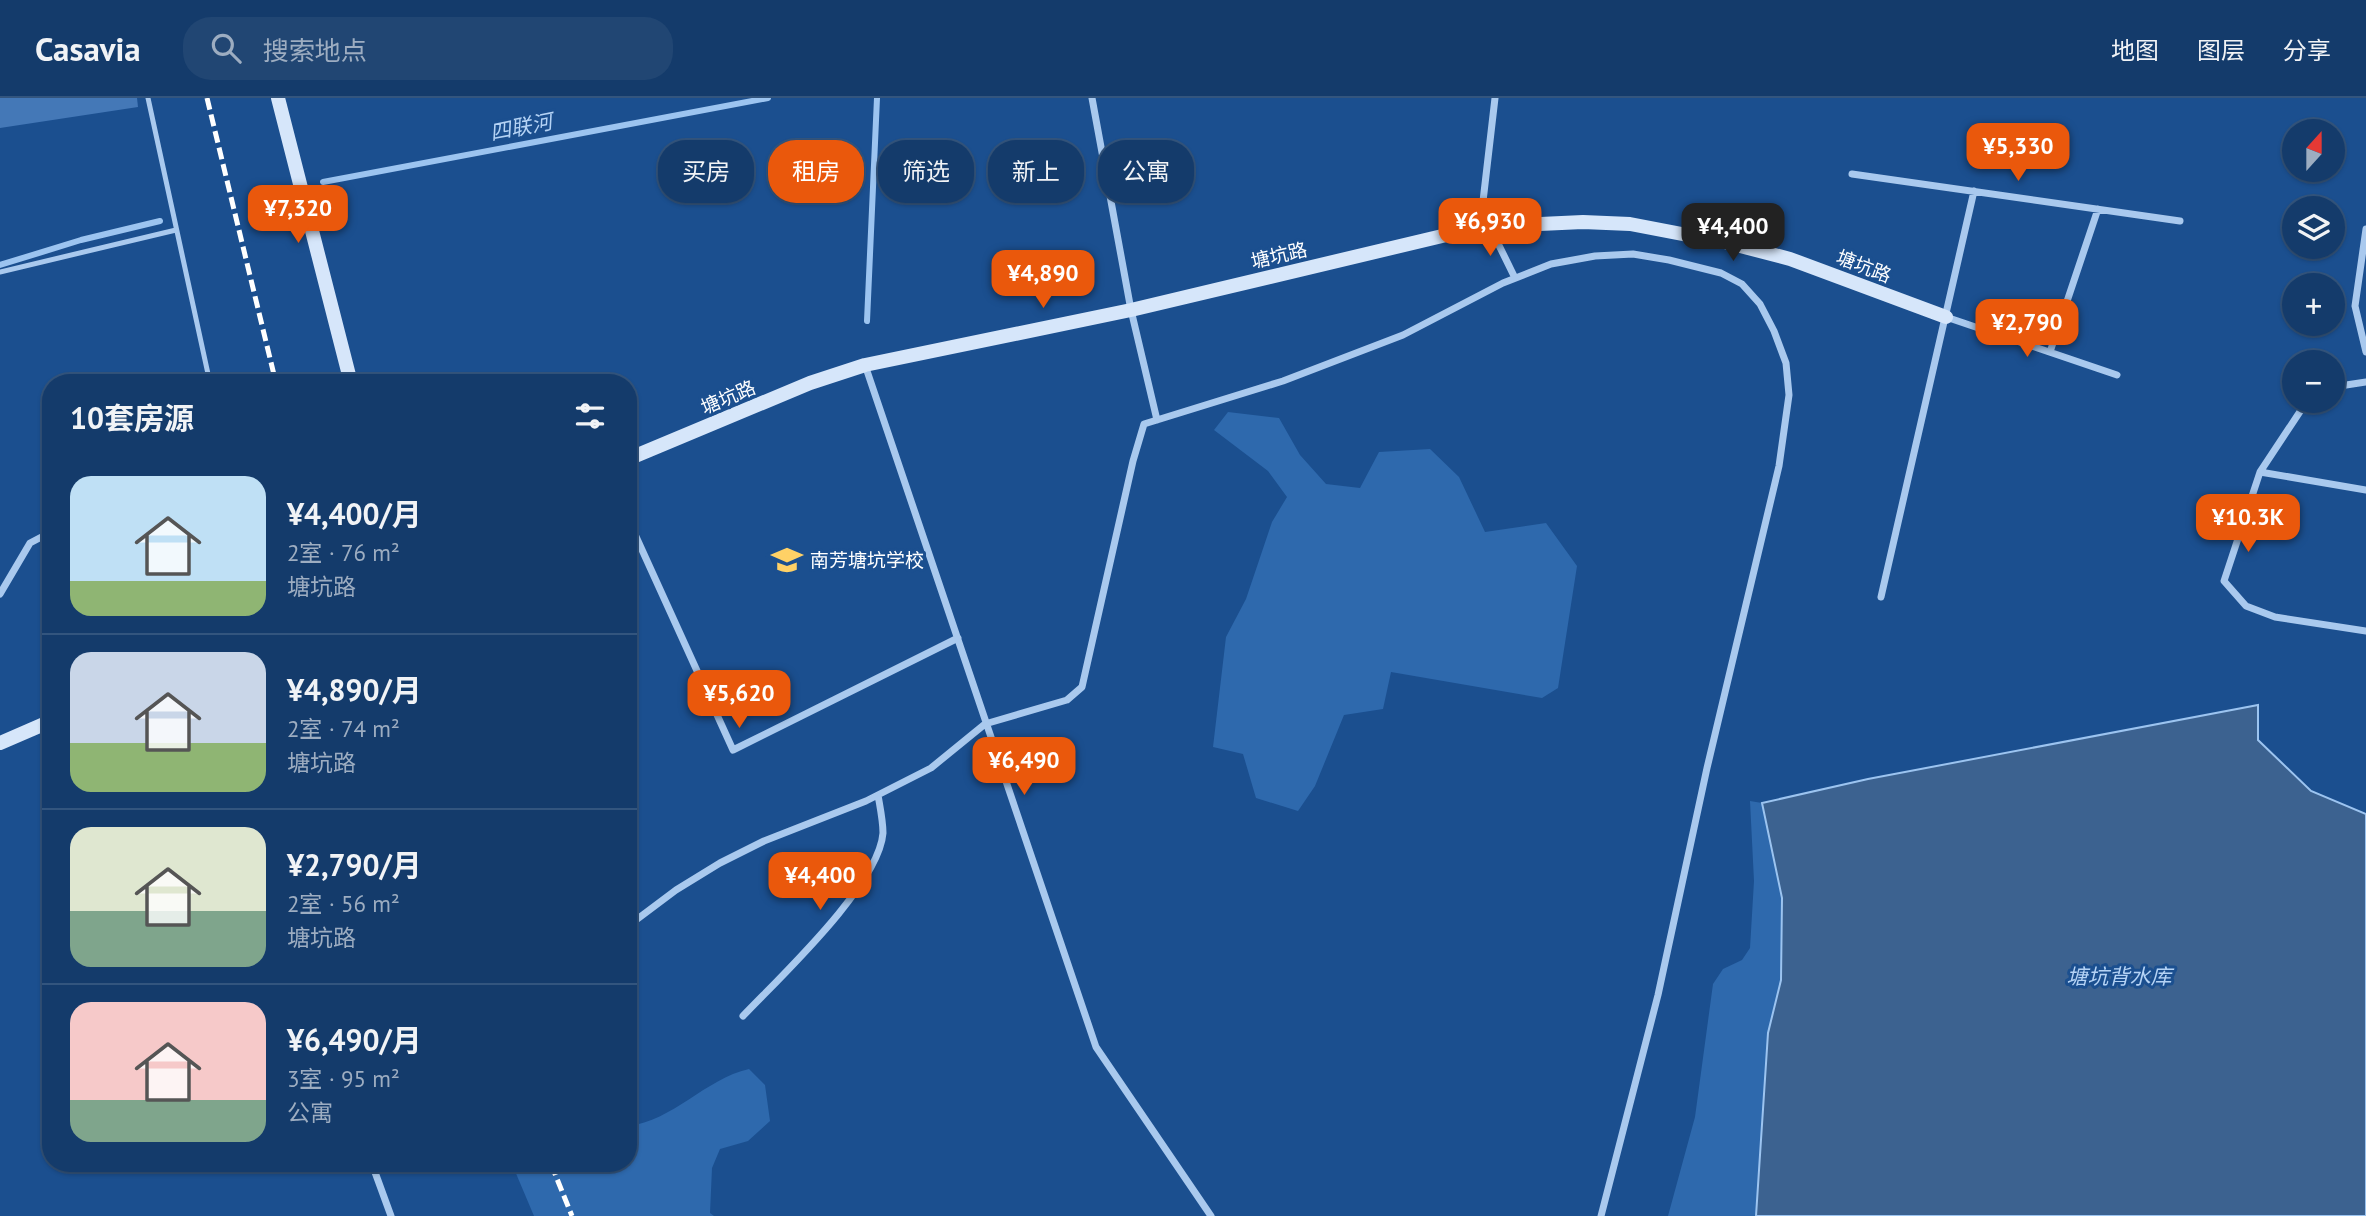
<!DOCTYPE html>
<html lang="zh">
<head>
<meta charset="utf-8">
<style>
	body { margin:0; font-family:"PT Sans","Noto Sans SC",sans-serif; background:#214673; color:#f1f3f6; height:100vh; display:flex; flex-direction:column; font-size:26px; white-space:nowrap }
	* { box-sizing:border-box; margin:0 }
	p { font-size:23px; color:#9dadc1 }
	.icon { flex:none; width:38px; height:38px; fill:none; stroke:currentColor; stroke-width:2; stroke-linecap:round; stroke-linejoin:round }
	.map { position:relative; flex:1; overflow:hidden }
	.side { position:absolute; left:42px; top:276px; width:595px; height:798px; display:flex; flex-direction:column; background:#143b6b; border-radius:28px; box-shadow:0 2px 5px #0004,0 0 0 2px #33557e }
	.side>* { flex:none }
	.top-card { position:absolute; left:658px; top:42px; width:665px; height:63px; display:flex; gap:14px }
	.needle { width:46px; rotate:21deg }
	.buttons { position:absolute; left:2282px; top:21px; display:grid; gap:14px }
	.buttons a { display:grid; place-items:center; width:63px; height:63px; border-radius:50%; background:#143b6b; box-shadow:0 2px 5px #0004,0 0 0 2px #33557e; font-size:35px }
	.price { position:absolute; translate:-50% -60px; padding:0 16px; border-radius:14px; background:#ea580c; color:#fff; font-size:23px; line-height:46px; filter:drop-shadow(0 2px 4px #0008) }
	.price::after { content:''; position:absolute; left:50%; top:42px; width:21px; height:16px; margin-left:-10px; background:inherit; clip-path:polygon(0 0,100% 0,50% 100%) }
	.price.on { background:#222; color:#fff }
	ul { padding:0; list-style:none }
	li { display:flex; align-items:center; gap:21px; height:175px; padding:0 28px }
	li+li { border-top:2px solid #33557e }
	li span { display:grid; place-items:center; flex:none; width:196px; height:140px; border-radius:21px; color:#555 }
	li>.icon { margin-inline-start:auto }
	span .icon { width:84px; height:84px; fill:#fffc; stroke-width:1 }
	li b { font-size:30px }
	h2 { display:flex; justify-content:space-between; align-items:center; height:84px; padding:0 28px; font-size:30px }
	.chip { padding:0 24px; border-radius:28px; background:#143b6b; box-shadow:0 2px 5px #0004,0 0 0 2px #33557e; font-size:24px; line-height:63px }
	.chip.on { background:#ea580c; color:#fff }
	header { display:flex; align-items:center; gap:42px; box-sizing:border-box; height:98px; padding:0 35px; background:#143b6b; border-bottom:2px solid #33557e }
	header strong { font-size:33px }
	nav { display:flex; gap:38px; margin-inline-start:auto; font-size:24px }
	.search { width:490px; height:63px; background:#214673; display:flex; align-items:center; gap:18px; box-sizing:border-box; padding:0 24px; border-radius:28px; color:#9dadc1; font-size:26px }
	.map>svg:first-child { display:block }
	.green { fill:#2e69ad }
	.water { fill:#3c6290; stroke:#9cc4f0; stroke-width:2 }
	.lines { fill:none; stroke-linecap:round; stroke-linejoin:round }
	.stream { stroke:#9cc4f0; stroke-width:6 }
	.building { fill:#4478b7 }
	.lane { stroke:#a9c9ee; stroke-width:5 }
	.street { stroke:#a9c9ee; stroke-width:7 }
	.secondary { stroke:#d6e6fa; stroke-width:14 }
	.rail { stroke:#fff; stroke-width:5; stroke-dasharray:12 5; stroke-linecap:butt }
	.labels { text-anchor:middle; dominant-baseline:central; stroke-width:6; stroke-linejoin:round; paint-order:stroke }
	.street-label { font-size:19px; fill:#fff; stroke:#1b4f8f }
	.poi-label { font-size:19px; fill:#fff; stroke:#1b4f8f; text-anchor:start }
	.water-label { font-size:21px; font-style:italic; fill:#b5d3f5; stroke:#1b4f8f }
</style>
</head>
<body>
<header>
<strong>Casavia</strong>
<div class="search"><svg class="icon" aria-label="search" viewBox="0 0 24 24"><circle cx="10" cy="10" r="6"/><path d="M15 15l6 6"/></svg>搜索地点</div>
<nav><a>地图</a><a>图层</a><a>分享</a></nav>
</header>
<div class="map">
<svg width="2366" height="1118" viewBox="0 0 2366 1118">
	<rect width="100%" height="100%" fill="#1b4f8f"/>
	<path class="green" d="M 1228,314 L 1279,320 L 1300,357 L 1326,386 L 1360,390 L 1379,354 L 1430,351 L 1459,379 L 1485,434 L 1546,425 L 1577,468 L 1558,590 L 1542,600 L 1391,574 L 1383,611 L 1344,617 L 1315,688 L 1298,713 L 1256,700 L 1243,656 L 1213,649 L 1226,539 L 1246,501 L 1272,424 L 1287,399 L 1268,373 L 1214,332 Z
		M 1750,703 L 1762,705 L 1782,800 L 1781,882 L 1768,935 L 1756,1118 L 1668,1118 L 1695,1019 L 1713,886 L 1723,871 L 1742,862 L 1750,850 L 1754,783 Z
		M 749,971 L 765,987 L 770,1023 L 748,1043 L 720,1051 L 712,1070 L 710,1115 L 714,1118 L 534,1118 L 512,1066 L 628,1066 L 628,1028 C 673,1023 705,981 749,971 Z"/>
	<path class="water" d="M 2258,607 L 2258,642 L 2311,693 L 2366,716 L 2366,1118 L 1756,1118 L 1768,935 L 1781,882 L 1782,800 L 1762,705 L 1868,681 Z"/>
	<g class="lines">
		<path class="stream" d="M 323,84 L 768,0
			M 0,167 L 81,142 L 160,123
			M 867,223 L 877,0"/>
	</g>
	<path class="building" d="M 0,0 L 137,0 L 138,9 L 0,30 Z"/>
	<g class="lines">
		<path class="lane" d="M 148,0 L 210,285
			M 0,174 L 176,132"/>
		<path class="street" d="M 1092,0 L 1131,212 L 1157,322
			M 1852,76 L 2180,123
			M 1480,129 L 1495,0
			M 1490,129 L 1515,180
			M 2366,131 L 2355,208 L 2366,254
			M 1946,219 L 2117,277
			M 2050,254 L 2098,111
			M 865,267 L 1096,949 L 1211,1118
			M 2333,289 L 2366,284
			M 2307,303 L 2260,374 L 2224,483 L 2246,508 L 2275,519 L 2366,533
			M 2260,374 L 2366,392
			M 628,421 L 733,652 L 958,540
			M 0,496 L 30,445 L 51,434
			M 1881,499 L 1974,93
			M 628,828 L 676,792 L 720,765 L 764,743 L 866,703 L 931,670 L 985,626 L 1067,602 L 1082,589 L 1133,363 L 1144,326 L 1283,283 L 1403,237 L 1503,185 L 1551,166 L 1595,158 L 1633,156 L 1669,162 L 1721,175 L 1742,186 L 1760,206 L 1774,233 L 1786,265 L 1789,297 L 1779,368 L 1707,670 L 1658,897 L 1601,1118
			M 743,918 C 780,879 879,787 883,735 C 883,723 880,709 878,697
			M 372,1066 L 391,1118"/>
		<path class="secondary" d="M 278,0 L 351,285
			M 628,361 L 810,285 L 865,267 L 1131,212 L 1480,129 L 1583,124 L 1630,126 L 1729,145 L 1790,161 L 1946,219
			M 0,645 L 51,623"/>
		<path class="rail" d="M 207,0 L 276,285
			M 551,1066 L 572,1118"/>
	</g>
	<defs>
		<symbol id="school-bare" viewBox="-9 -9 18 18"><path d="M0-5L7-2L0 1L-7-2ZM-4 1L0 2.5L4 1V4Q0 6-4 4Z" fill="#ffd166" stroke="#1b4f8f" stroke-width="2.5" paint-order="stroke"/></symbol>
	</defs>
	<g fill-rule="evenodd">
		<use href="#school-bare" x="765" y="440" width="44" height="44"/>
	</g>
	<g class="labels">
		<g class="street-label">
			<text transform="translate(1279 157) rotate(-13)">塘坑路</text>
			<text transform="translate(1864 168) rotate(21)">塘坑路</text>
			<text transform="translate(728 299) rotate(-23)">塘坑路</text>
		</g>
		<g class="poi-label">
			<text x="810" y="462">南芳塘坑学校</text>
		</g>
		<g class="water-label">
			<text transform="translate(521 29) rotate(-11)">四联河</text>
			<text x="2119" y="878">塘坑背水库</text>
		</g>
	</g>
</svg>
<div class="buttons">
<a><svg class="needle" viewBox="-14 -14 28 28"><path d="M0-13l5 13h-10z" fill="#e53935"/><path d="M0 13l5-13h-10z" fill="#9dadc1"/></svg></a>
<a><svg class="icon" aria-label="layers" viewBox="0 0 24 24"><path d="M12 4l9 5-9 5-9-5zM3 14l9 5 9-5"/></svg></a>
<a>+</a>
<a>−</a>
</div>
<b class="price" style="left:2018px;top:85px">¥5,330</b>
<b class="price" style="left:298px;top:147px">¥7,320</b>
<b class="price" style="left:1490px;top:160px">¥6,930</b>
<b class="price on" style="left:1733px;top:165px">¥4,400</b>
<b class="price" style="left:1043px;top:212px">¥4,890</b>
<b class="price" style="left:2027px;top:261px">¥2,790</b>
<b class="price" style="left:2248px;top:456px">¥10.3K</b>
<b class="price" style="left:739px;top:632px">¥5,620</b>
<b class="price" style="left:1024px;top:699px">¥6,490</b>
<b class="price" style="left:820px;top:814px">¥4,400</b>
<div class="top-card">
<a class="chip">买房</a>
<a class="chip on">租房</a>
<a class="chip">筛选</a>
<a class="chip">新上</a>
<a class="chip">公寓</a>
</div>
<section class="side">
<h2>10套房源<svg class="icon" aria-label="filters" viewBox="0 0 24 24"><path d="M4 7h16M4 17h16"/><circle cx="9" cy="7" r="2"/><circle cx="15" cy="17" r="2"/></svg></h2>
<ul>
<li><span style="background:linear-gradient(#bfe0f5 75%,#8fb573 0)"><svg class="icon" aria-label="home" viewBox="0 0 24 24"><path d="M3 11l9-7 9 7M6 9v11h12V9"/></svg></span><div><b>¥4,400/月</b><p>2室 · 76 m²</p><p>塘坑路</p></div></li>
<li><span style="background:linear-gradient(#c9d6e8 65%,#8fb573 0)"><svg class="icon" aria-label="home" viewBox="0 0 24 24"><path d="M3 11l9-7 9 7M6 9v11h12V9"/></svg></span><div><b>¥4,890/月</b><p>2室 · 74 m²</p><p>塘坑路</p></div></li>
<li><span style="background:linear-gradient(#dfe7d0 60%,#7fa58c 0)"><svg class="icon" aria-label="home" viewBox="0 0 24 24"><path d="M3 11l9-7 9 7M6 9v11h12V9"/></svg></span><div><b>¥2,790/月</b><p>2室 · 56 m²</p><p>塘坑路</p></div></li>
<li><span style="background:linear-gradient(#f6c9c9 70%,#7fa58c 0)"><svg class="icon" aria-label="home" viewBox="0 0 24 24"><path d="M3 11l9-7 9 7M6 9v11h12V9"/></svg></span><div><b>¥6,490/月</b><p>3室 · 95 m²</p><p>公寓</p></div></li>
</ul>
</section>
</div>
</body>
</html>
